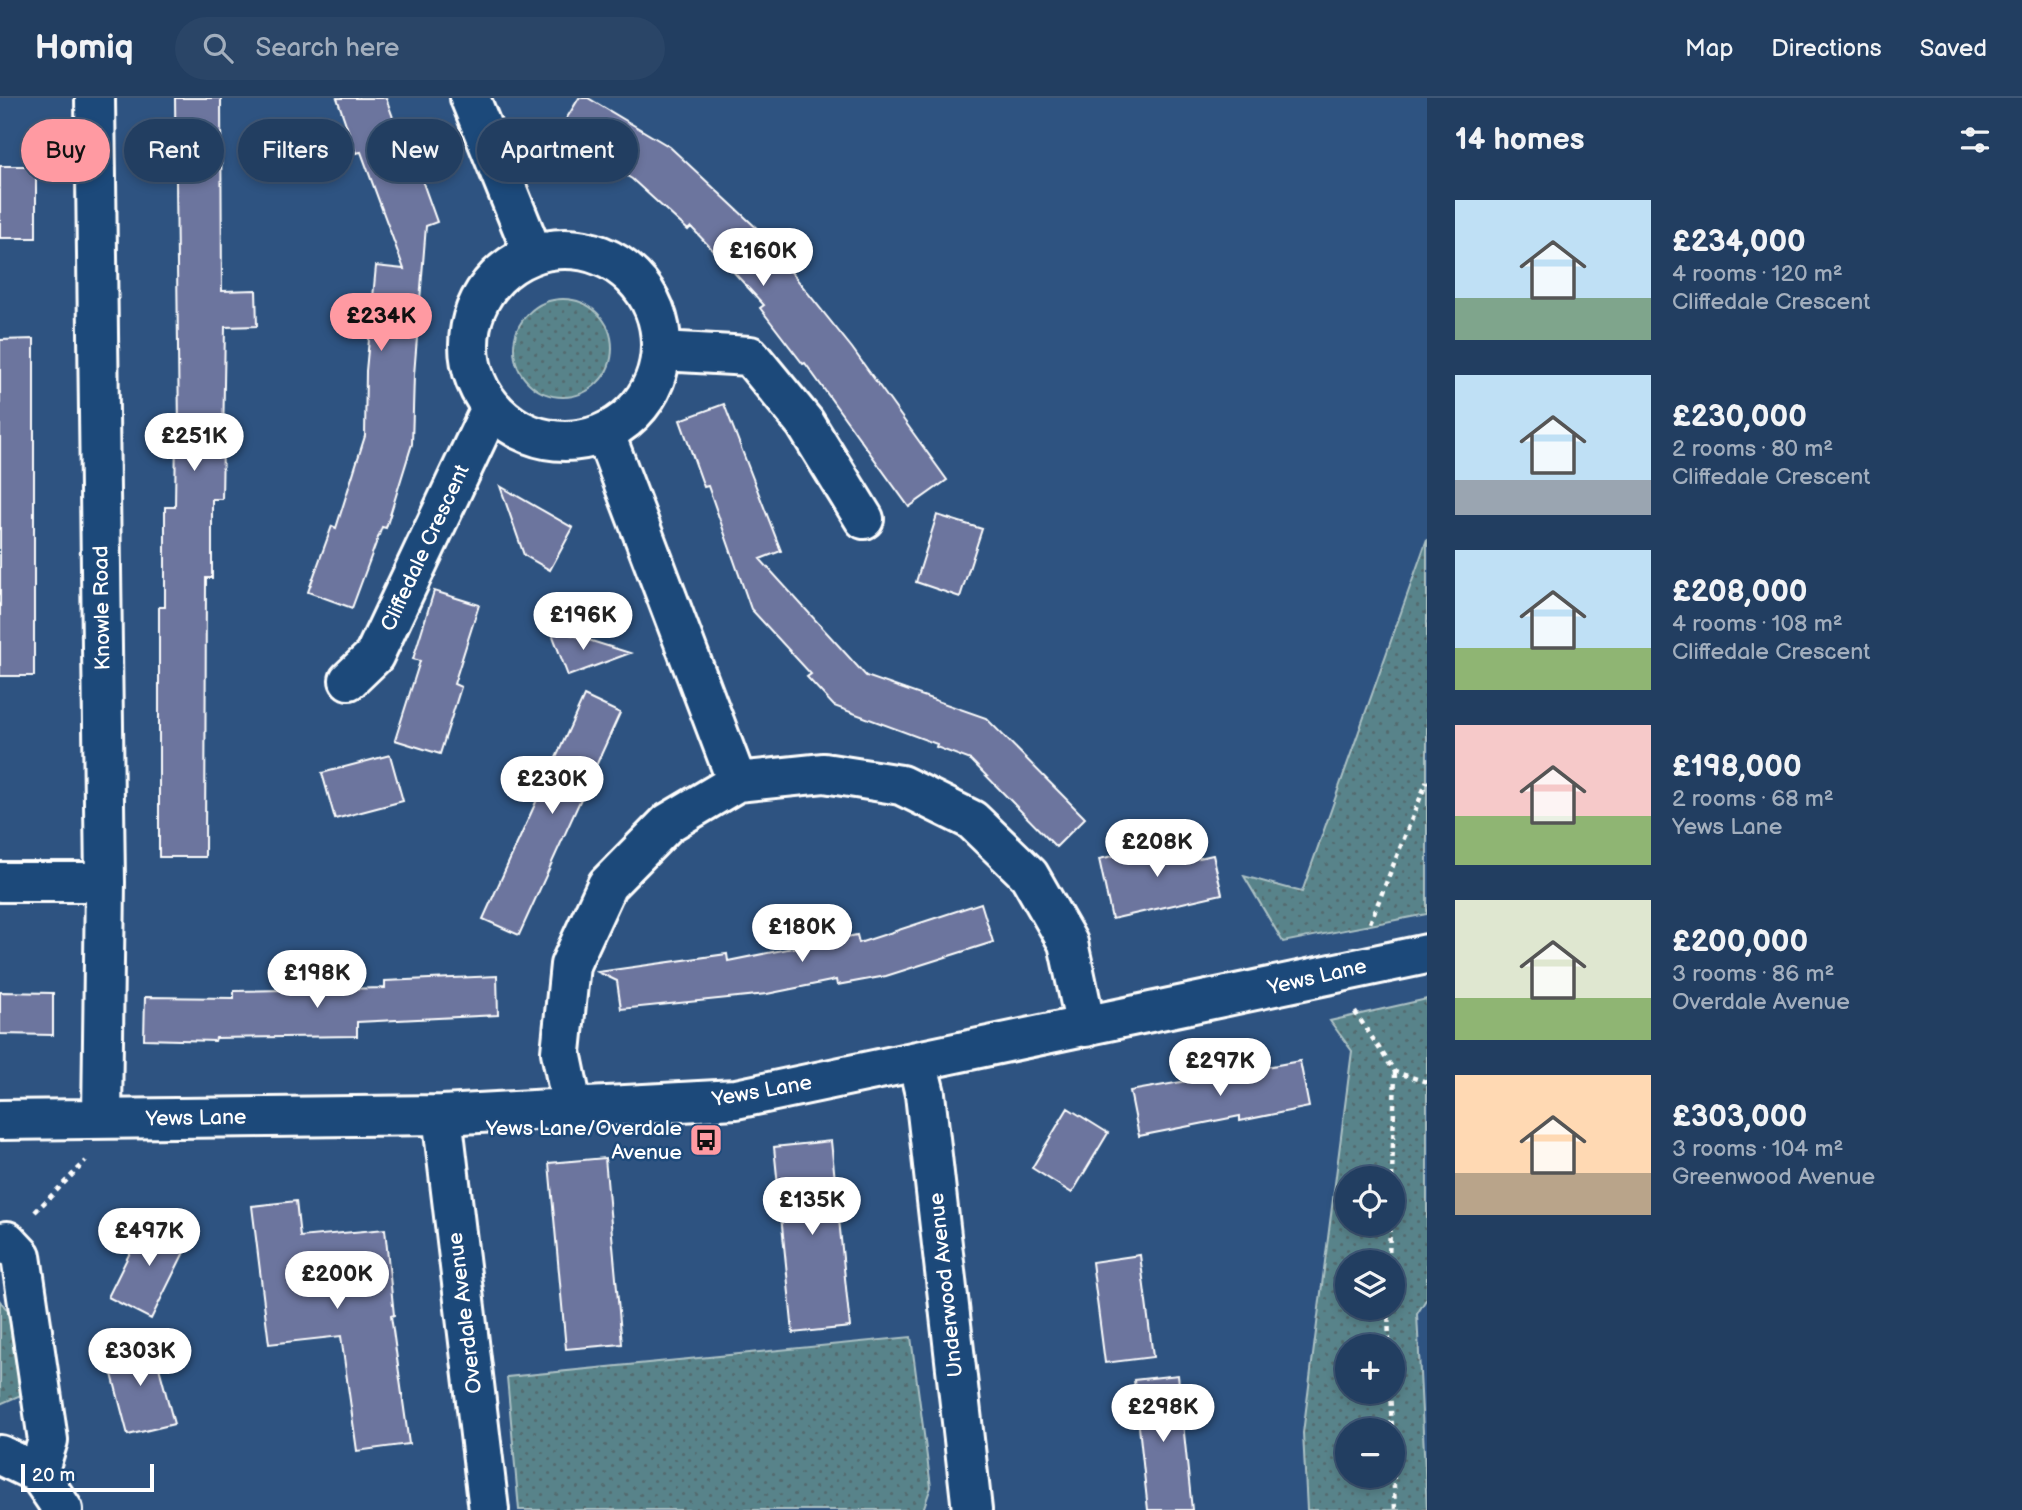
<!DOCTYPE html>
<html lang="en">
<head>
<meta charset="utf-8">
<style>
	body { margin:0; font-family:"Balsamiq Sans",sans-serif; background:#2a4567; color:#f1f3f6; height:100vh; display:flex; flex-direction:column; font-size:26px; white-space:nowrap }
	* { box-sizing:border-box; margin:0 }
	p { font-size:23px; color:#a2aebd }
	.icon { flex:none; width:38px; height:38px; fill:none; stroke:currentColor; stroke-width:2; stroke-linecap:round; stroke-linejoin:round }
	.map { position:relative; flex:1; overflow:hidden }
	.panel { display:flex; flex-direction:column; background:#223e61; width:595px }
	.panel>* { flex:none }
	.guide { position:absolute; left:21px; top:21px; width:665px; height:63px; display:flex; gap:14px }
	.tools { position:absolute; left:1335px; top:1068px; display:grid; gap:14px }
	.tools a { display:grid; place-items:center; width:70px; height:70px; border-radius:50%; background:#223e61; box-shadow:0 4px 10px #0003,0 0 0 2px #3f5776; font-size:35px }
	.scale { position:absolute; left:21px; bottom:18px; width:133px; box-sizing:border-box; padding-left:7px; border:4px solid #fff; border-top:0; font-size:19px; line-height:24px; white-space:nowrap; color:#fff; -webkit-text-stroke:5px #1f4a7a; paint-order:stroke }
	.price { position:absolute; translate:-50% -60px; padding:0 16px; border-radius:24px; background:#fff; color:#222; font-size:23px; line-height:46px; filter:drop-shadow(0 2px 4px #0008) }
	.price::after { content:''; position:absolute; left:50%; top:42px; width:21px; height:16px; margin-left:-10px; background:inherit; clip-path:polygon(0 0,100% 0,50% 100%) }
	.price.current { background:#ff9aa2; color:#111 }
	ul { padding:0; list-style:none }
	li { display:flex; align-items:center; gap:21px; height:175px; padding:0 28px }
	li span { display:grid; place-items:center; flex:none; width:196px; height:140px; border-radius:0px; color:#555 }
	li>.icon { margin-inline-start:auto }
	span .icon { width:84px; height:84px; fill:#fffc; stroke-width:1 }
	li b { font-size:30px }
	h2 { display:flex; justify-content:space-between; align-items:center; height:84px; padding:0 28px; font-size:30px }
	.pill { padding:0 24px; border-radius:32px; background:#223e61; box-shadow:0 4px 10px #0003,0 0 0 2px #3f5776; font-size:24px; line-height:63px }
	.pill.current { background:#ff9aa2; color:#111 }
	header { display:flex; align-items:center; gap:42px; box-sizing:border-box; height:98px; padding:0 35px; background:#223e61; border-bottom:2px solid #3f5776 }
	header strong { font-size:33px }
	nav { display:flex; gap:38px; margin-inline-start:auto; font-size:24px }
	.search { width:490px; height:63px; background:#2a4567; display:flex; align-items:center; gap:18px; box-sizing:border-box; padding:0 24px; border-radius:38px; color:#a2aebd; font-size:26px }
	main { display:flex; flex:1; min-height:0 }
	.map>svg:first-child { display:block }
	.grass { fill:url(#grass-dots); stroke:#acc1c4; stroke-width:2; fill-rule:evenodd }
	.building { fill:#6c759e; stroke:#fff; stroke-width:2 }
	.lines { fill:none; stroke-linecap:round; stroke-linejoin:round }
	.street-casing { stroke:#fff; stroke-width:44 }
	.path { stroke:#fff; stroke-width:4.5; stroke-dasharray:5 5; stroke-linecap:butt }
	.street { stroke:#1f4a7a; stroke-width:38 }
	.labels { text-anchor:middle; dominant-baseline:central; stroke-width:5; stroke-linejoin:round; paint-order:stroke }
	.street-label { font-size:21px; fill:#fff; stroke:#1f4a7a }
	.poi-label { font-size:21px; fill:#fff; stroke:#1f4a7a; text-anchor:end }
</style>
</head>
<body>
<header>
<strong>Homiq</strong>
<div class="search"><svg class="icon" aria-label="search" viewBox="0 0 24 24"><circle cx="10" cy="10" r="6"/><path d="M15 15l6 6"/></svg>Search here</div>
<nav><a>Map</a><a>Directions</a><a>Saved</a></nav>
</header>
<main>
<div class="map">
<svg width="1427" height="1412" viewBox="0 0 1427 1412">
	<defs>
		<pattern id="grass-dots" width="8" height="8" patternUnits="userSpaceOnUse" patternTransform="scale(1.75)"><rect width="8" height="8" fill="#58838a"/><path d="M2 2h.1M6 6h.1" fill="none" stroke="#536a6e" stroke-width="1.8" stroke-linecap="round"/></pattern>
	</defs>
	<rect width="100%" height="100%" fill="#2e5381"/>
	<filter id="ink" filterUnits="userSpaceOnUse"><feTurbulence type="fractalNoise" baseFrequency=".0143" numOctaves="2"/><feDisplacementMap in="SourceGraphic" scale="14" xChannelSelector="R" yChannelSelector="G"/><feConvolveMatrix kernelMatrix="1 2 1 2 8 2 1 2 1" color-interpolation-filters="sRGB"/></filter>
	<g filter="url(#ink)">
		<path class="grass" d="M514 250a49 49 0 1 1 98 0a49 49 0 1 1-98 0Z
			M 1427,441 L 1427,816 L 1283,844 L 1244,778 L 1302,794 Z
			M 1427,901 L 1427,1200 L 1417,1216 L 1427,1412 L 1307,1412 L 1303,1335 L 1352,953 L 1330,923 ZM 1348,1080 L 1393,1080 L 1393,1125 L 1348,1125 ZM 1348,1164 L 1393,1164 L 1393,1209 L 1348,1209 ZM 1348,1248 L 1393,1248 L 1393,1293 L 1348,1293 ZM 1348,1332 L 1393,1332 L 1393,1377 L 1348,1377 Z
			M 0,1203 L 8,1213 L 21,1297 L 0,1306 Z
			M 911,1239 L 931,1389 L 923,1412 L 519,1412 L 507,1279 Z"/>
		<path class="building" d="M 175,0 L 221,0 L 222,193 L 256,192 L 257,228 L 225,229 L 222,401 L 212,401 L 212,480 L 206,480 L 205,759 L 159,759 L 159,509 L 165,509 L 165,409 L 175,409 L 176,331 L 179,331 Z
			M 337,0 L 386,0 L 407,59 L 413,57 L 437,124 L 426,128 L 414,277 L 412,346 L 386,430 L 382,429 L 352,510 L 308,494 L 332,428 L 336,430 L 365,338 L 366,273 L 376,168 L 404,171 L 361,54 L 356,55 Z
			M 579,0 L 588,0 L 670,49 L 763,136 L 787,162 L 784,165 L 852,250 L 947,382 L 909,409 L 805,265 L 803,266 L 760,210 L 764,207 L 729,169 L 691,129 L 688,132 L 632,81 L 557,36 Z
			M 0,68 L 36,68 L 36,140 L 0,140 Z
			M 34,241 L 34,578 L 0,578 L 0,242 Z
			M 724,306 L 781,453 L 760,461 L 866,578 L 986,620 L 1085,720 L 1056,749 L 971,662 L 936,649 L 937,646 L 834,608 L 807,579 L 811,576 L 751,511 L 708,388 L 704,389 L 680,322 Z
			M 500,388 L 573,430 L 550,472 L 524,457 Z
			M 937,417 L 982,431 L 960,499 L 916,484 Z
			M 434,493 L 479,507 L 454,586 L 461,589 L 440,656 L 395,642 L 420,563 L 413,561 Z
			M 550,530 L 630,555 L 568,578 Z
			M 584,598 L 620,615 L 519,837 L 483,821 Z
			M 390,657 L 403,703 L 335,721 L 322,675 Z
			M 1186,742 L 1190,762 L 1213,757 L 1222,796 L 1112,821 L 1099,761 Z
			M 981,805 L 993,844 L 886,878 L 837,887 L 836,882 L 767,896 L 621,911 L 617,883 L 598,874 L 727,856 L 728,863 L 857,837 L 859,845 Z
			M 497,878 L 498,917 L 357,924 L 357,938 L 216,940 L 215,943 L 144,941 L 145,899 L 234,900 L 234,893 L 385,890 L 385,883 Z
			M 0,894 L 53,895 L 53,937 L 0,936 Z
			M 1300,963 L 1309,1009 L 1240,1023 L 1240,1018 L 1139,1038 L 1130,993 Z
			M 1068,1010 L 1108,1035 L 1072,1095 L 1032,1070 Z
			M 831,1043 L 850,1229 L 793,1235 L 774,1049 Z
			M 605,1060 L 622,1246 L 566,1251 L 549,1065 Z
			M 296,1103 L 300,1139 L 385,1131 L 394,1217 L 391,1218 L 409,1346 L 357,1353 L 341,1238 L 269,1246 L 252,1108 Z
			M 148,1118 L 191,1140 L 151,1221 L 108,1199 Z
			M 1140,1157 L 1153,1259 L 1105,1265 L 1092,1164 Z
			M 152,1243 L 174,1326 L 128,1337 L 106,1253 Z
			M 1178,1277 L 1192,1412 L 1148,1412 L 1134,1282 Z"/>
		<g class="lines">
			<defs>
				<path id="street" d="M 95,0 L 105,784 L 102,1021
					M 470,0 L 533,156
					M469 247a96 96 0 1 1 192 0a96 96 0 1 1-192 0Z
					M 662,253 L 750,258 L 805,325 L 864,421
					M 605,336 L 737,684
					M 349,582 L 374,558 L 491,310
					M 0,784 L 105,784
					M 917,963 L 925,996 L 972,1412
					M 573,1012 L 561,954 L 570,867 L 607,787 L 668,725 L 737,684 L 824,675 L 901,687 L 972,722 L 1029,777 L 1068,845 L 1086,929
					M 442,1017 L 489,1412
					M 0,1022 L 442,1017 L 736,1001 L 1427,856
					M 7,1143 L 21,1158 L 48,1342 L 38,1375
					M 0,1357 L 38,1375 L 63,1412"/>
			</defs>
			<use href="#street" class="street-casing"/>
			<path class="path" d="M 1370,825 L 1427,683
				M 1355,914 L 1395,974 L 1427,984
				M 1392,1080 L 1395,974
				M 35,1114 L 86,1063
				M 1389,1164 L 1390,1125
				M 1388,1209 L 1389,1248
				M 1390,1293 L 1392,1332
				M 1393,1366 L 1395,1412"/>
			<use href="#street" class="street"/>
		</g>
	</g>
	<defs>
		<symbol id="bus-square" viewBox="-11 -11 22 22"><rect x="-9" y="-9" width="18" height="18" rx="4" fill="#ff9aa2" stroke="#1f4a7a"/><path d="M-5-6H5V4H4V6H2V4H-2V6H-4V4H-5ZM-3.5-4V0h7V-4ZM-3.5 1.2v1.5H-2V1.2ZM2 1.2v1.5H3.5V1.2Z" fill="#111"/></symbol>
	</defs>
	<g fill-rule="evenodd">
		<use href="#bus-square" x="687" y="1023" width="38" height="38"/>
	</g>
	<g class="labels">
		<g class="street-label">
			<text transform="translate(425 450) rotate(-65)">Cliffedale Crescent</text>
			<text transform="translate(102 510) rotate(-91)">Knowle Road</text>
			<text transform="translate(1317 879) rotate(-13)">Yews Lane</text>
			<text transform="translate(762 993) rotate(-10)">Yews Lane</text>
			<text transform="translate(196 1020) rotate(-1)">Yews Lane</text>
			<text transform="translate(946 1187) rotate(-96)">Underwood Avenue</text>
			<text transform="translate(465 1215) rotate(-97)">Overdale Avenue</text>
		</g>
		<g class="poi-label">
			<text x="682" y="1030">Yews Lane/Overdale<tspan x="682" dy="24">Avenue</tspan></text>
		</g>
	</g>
</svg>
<div class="tools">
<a><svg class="icon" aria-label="locate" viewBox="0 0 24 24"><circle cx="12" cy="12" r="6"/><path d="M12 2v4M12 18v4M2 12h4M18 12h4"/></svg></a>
<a><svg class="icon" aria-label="layers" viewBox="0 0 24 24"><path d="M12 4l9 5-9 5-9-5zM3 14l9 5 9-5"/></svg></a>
<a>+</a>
<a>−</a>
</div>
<div class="scale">20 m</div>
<b class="price" style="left:763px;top:190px">£160K</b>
<b class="price current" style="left:381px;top:255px">£234K</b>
<b class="price" style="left:194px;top:375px">£251K</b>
<b class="price" style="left:583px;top:554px">£196K</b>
<b class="price" style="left:552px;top:718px">£230K</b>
<b class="price" style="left:1157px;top:781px">£208K</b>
<b class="price" style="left:802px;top:866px">£180K</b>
<b class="price" style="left:317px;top:912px">£198K</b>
<b class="price" style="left:1220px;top:1000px">£297K</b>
<b class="price" style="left:812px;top:1139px">£135K</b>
<b class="price" style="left:149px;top:1170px">£497K</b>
<b class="price" style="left:337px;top:1213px">£200K</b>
<b class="price" style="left:140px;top:1290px">£303K</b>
<b class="price" style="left:1163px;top:1346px">£298K</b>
<div class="guide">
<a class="pill current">Buy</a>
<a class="pill">Rent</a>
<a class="pill">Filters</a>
<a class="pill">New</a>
<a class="pill">Apartment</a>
</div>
</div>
<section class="panel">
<h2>14 homes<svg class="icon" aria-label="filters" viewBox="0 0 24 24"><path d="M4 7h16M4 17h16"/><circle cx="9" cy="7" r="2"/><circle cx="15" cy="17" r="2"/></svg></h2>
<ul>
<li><span style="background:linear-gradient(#bfe0f5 70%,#7fa58c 0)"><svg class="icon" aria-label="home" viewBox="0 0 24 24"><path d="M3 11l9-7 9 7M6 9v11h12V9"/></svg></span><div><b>£234,000</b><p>4 rooms · 120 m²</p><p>Cliffedale Crescent</p></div></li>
<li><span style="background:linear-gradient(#bfe0f5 75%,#9aa5b1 0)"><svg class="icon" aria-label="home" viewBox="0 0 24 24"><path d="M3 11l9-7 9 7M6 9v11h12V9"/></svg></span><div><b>£230,000</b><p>2 rooms · 80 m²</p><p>Cliffedale Crescent</p></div></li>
<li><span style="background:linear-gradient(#bfe0f5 70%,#8fb573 0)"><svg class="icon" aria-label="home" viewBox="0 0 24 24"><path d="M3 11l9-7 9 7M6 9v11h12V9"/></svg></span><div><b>£208,000</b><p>4 rooms · 108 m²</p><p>Cliffedale Crescent</p></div></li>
<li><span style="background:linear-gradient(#f6c9c9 65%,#8fb573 0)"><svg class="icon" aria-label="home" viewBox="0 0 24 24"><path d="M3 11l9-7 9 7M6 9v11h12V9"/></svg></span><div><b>£198,000</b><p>2 rooms · 68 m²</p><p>Yews Lane</p></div></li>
<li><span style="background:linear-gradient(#dfe7d0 70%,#8fb573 0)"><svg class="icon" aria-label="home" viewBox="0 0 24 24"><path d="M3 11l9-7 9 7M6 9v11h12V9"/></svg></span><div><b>£200,000</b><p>3 rooms · 86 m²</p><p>Overdale Avenue</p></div></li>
<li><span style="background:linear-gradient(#ffd9b3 70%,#b9a48a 0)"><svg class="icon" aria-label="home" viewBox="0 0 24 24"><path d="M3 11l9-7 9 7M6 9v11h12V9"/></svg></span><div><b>£303,000</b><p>3 rooms · 104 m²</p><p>Greenwood Avenue</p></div></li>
</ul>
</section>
</main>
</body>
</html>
